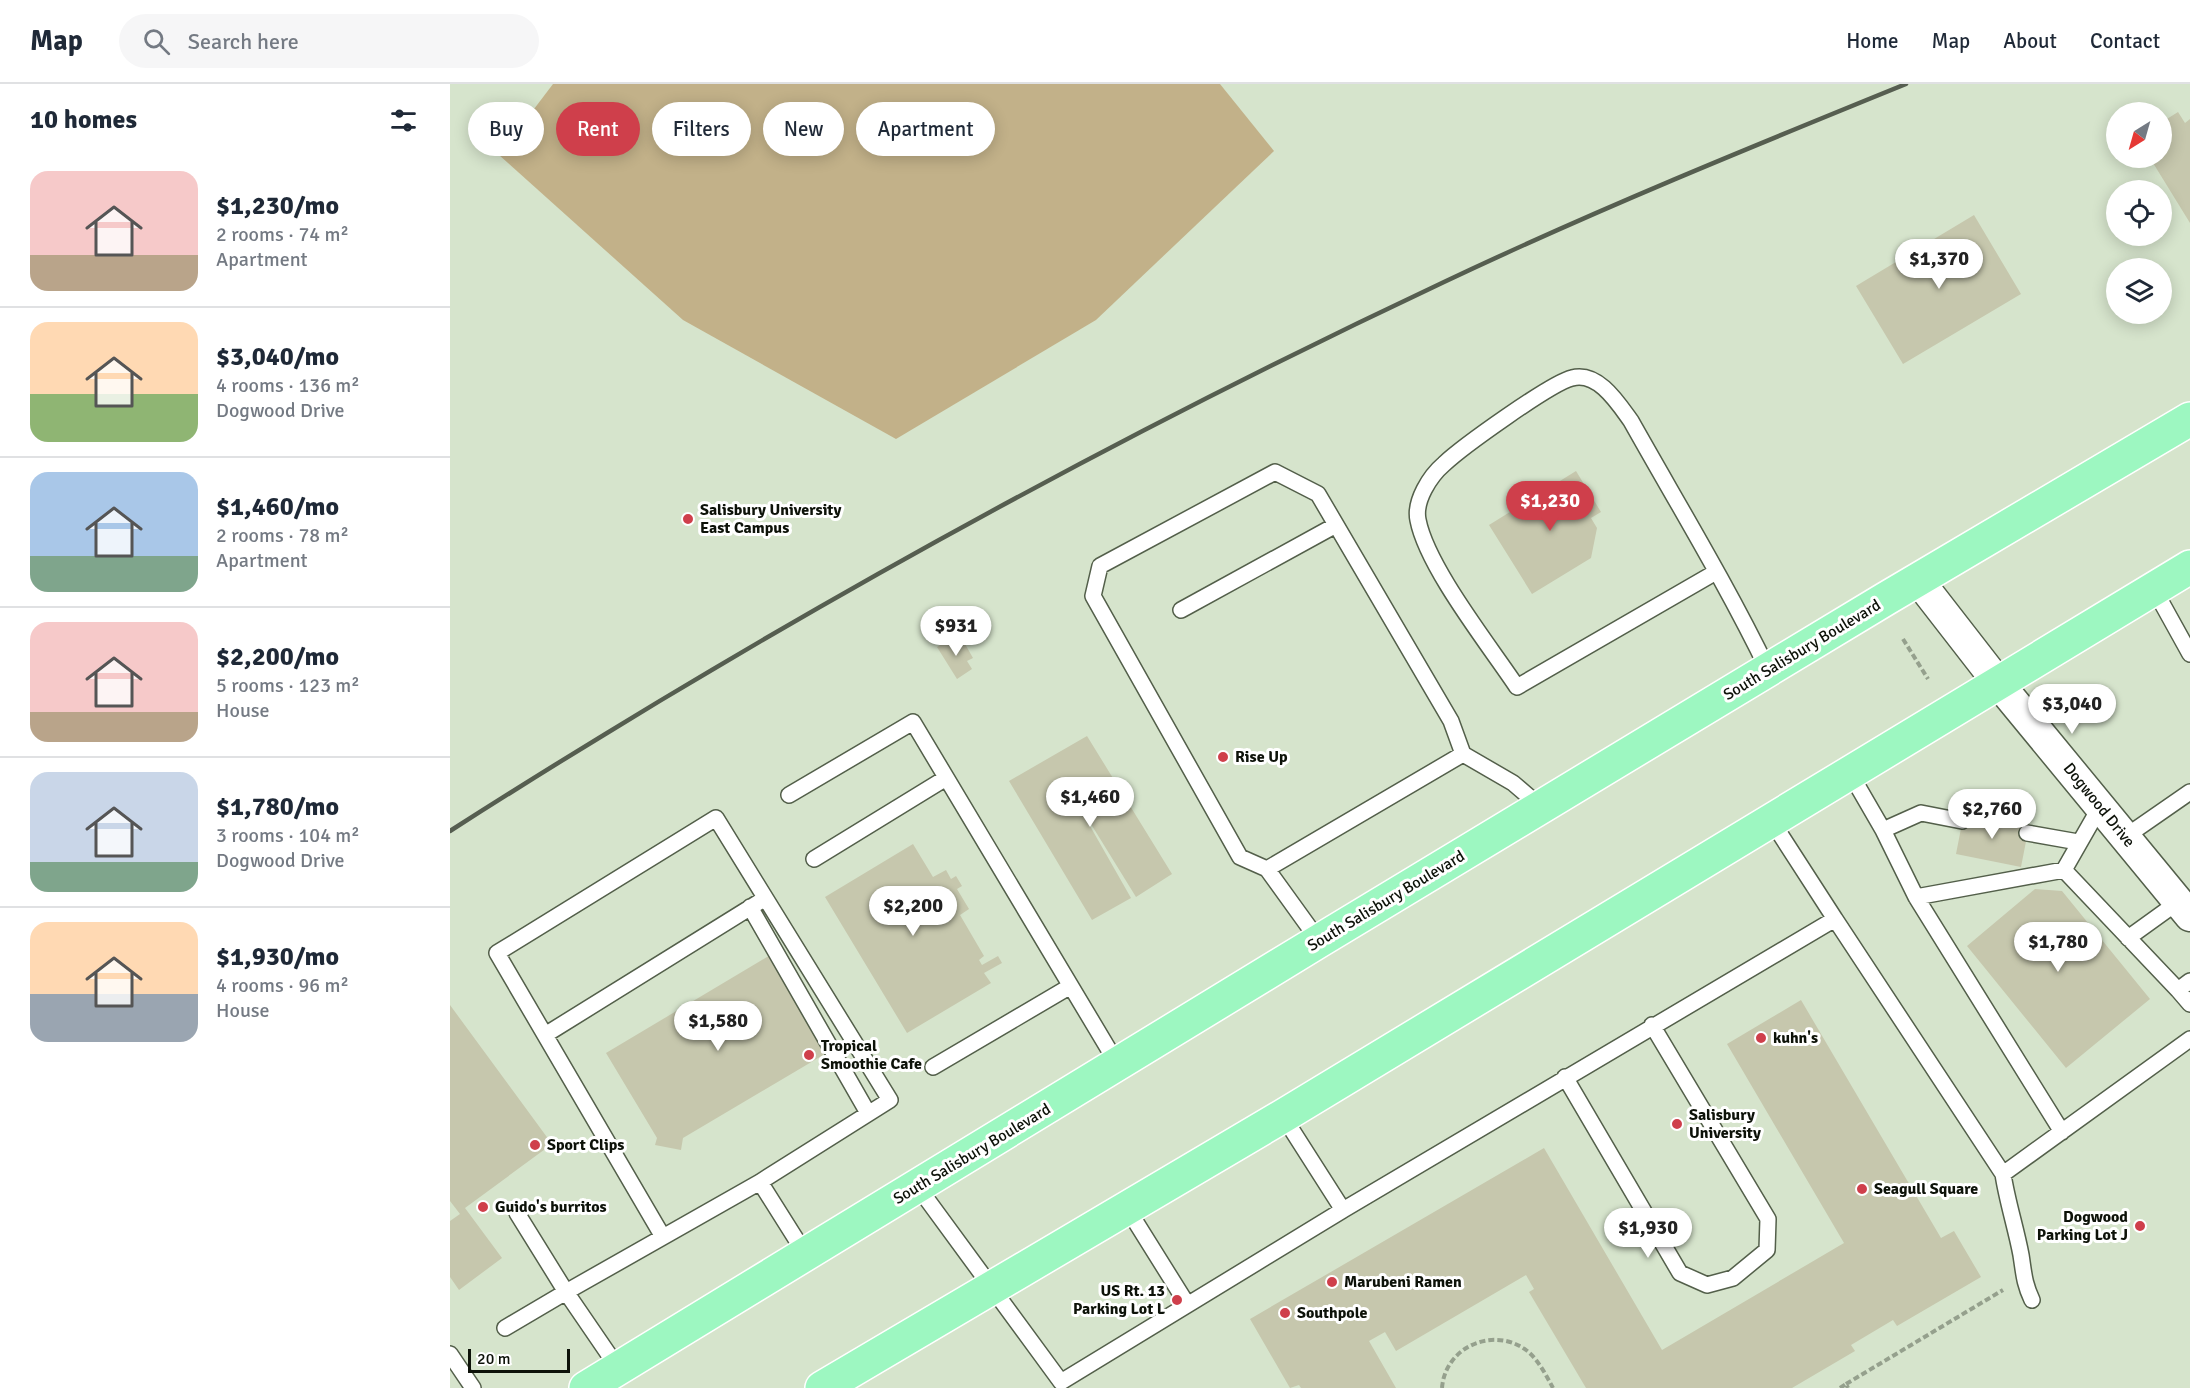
<!DOCTYPE html>
<html lang="en">
<head>
<meta charset="utf-8">
<style>
	body { margin:0; font-family:Signika,sans-serif; background:#f6f6f7; color:#1f2937; height:100vh; display:flex; flex-direction:column; font-size:22px; white-space:nowrap }
	* { box-sizing:border-box; margin:0 }
	p { font-size:20px; color:#747a83 }
	.icon { flex:none; width:33px; height:33px; fill:none; stroke:currentColor; stroke-width:2; stroke-linecap:round; stroke-linejoin:round }
	.map { position:relative; flex:1; overflow:hidden }
	.drawer { display:flex; flex-direction:column; background:#fff; width:450px }
	.drawer>* { flex:none }
	.guide { position:absolute; left:18px; top:18px; width:570px; height:54px; display:flex; gap:12px }
	.needle { width:39px; rotate:217deg }
	.fabs { position:absolute; left:1656px; top:18px; display:grid; gap:12px }
	.fabs a { display:grid; place-items:center; width:66px; height:66px; border-radius:50%; background:#fff; box-shadow:0 3px 15px #0003; font-size:30px }
	.scale { position:absolute; left:18px; bottom:15px; width:102px; box-sizing:border-box; padding-left:6px; border:3px solid #0d1209; border-top:0; font-size:16px; line-height:21px; white-space:nowrap; color:#0d1209; -webkit-text-stroke:4px #fff; paint-order:stroke }
	.price { position:absolute; translate:-50% -51px; padding:0 14px; border-radius:21px; background:#fff; color:#222; font-size:20px; line-height:39px; filter:drop-shadow(0 2px 3px #0008) }
	.price::after { content:''; position:absolute; left:50%; top:36px; width:18px; height:14px; margin-left:-9px; background:inherit; clip-path:polygon(0 0,100% 0,50% 100%) }
	.price.selected { background:#cf3f4b; color:#fff }
	ul { padding:0; list-style:none }
	li { display:flex; align-items:center; gap:18px; height:150px; padding:0 30px }
	li+li { border-top:2px solid #e0e1e3 }
	li span { display:grid; place-items:center; flex:none; width:168px; height:120px; border-radius:18px; color:#555 }
	li>.icon { margin-inline-start:auto }
	span .icon { width:72px; height:72px; fill:#fffc; stroke-width:1 }
	li b { font-size:26px }
	h2 { display:flex; justify-content:space-between; align-items:center; height:72px; padding:0 30px; font-size:26px }
	.pill { padding:0 21px; border-radius:27px; background:#fff; box-shadow:0 3px 15px #0003; font-size:21px; line-height:54px }
	.pill.selected { background:#cf3f4b; color:#fff }
	header { display:flex; align-items:center; gap:36px; box-sizing:border-box; height:84px; padding:0 30px; background:#fff; border-bottom:2px solid #e0e1e3 }
	header strong { font-size:28px }
	nav { display:flex; gap:33px; margin-inline-start:auto; font-size:21px }
	.search { width:420px; height:54px; background:#f6f6f7; display:flex; align-items:center; gap:15px; box-sizing:border-box; padding:0 21px; border-radius:33px; color:#747a83; font-size:22px }
	main { display:flex; flex:1; min-height:0 }
	.map>svg:first-child { display:block }
	.green { fill:#c2b189 }
	.building { fill:#c6c7ad }
	.lines { fill:none; stroke-linecap:round; stroke-linejoin:round }
	.lane-casing { stroke:#535f4a; stroke-width:18 }
	.street-casing { stroke:#535f4a; stroke-width:33 }
	.primary-casing { stroke:#fff; stroke-width:36 }
	.path { stroke:#95a08d; stroke-width:4; stroke-dasharray:6 3; stroke-linecap:butt }
	.lane { stroke:#fff; stroke-width:15 }
	.street { stroke:#fff; stroke-width:30 }
	.primary { stroke:#9df7c1; stroke-width:33 }
	.rail { stroke:#565e50; stroke-width:4.5 }
	.poi-dot { fill:#cf3f4b; stroke:#fff; stroke-width:2 }
	.labels { text-anchor:middle; dominant-baseline:central; stroke-width:6; stroke-linejoin:round; paint-order:stroke }
	.poi-label { font-size:16px; font-weight:bold; fill:#0d1209; stroke:#fff; text-anchor:start }
	.street-label { font-size:16px; fill:#0d1209; stroke:#fff }
</style>
</head>
<body>
<header>
<strong>Map</strong>
<div class="search"><svg class="icon" aria-label="search" viewBox="0 0 24 24"><circle cx="10" cy="10" r="6"/><path d="M15 15l6 6"/></svg>Search here</div>
<nav><a>Home</a><a>Map</a><a>About</a><a>Contact</a></nav>
</header>
<main>
<section class="drawer">
<h2>10 homes<svg class="icon" aria-label="filters" viewBox="0 0 24 24"><path d="M4 7h16M4 17h16"/><circle cx="9" cy="7" r="2"/><circle cx="15" cy="17" r="2"/></svg></h2>
<ul>
<li><span style="background:linear-gradient(#f6c9c9 70%,#b9a48a 0)"><svg class="icon" aria-label="home" viewBox="0 0 24 24"><path d="M3 11l9-7 9 7M6 9v11h12V9"/></svg></span><div><b>$1,230/mo</b><p>2 rooms · 74 m²</p><p>Apartment</p></div></li>
<li><span style="background:linear-gradient(#ffd9b3 60%,#8fb573 0)"><svg class="icon" aria-label="home" viewBox="0 0 24 24"><path d="M3 11l9-7 9 7M6 9v11h12V9"/></svg></span><div><b>$3,040/mo</b><p>4 rooms · 136 m²</p><p>Dogwood Drive</p></div></li>
<li><span style="background:linear-gradient(#a9c7e8 70%,#7fa58c 0)"><svg class="icon" aria-label="home" viewBox="0 0 24 24"><path d="M3 11l9-7 9 7M6 9v11h12V9"/></svg></span><div><b>$1,460/mo</b><p>2 rooms · 78 m²</p><p>Apartment</p></div></li>
<li><span style="background:linear-gradient(#f6c9c9 75%,#b9a48a 0)"><svg class="icon" aria-label="home" viewBox="0 0 24 24"><path d="M3 11l9-7 9 7M6 9v11h12V9"/></svg></span><div><b>$2,200/mo</b><p>5 rooms · 123 m²</p><p>House</p></div></li>
<li><span style="background:linear-gradient(#c9d6e8 75%,#7fa58c 0)"><svg class="icon" aria-label="home" viewBox="0 0 24 24"><path d="M3 11l9-7 9 7M6 9v11h12V9"/></svg></span><div><b>$1,780/mo</b><p>3 rooms · 104 m²</p><p>Dogwood Drive</p></div></li>
<li><span style="background:linear-gradient(#ffd9b3 60%,#9aa5b1 0)"><svg class="icon" aria-label="home" viewBox="0 0 24 24"><path d="M3 11l9-7 9 7M6 9v11h12V9"/></svg></span><div><b>$1,930/mo</b><p>4 rooms · 96 m²</p><p>House</p></div></li>
</ul>
</section>
<div class="map">
<svg width="1740" height="1304" viewBox="0 0 1740 1304">
	<rect width="100%" height="100%" fill="#d6e4cc"/>
	<path class="green" d="M 103,0 L 770,0 L 824,67 L 646,236 L 446,355 L 233,236 L 49,71 Z"/>
	<path class="building" d="M 1728,28 L 1735,39 L 1740,35 L 1740,139 L 1700,74 L 1712,74 L 1712,52 L 1716,49 L 1712,38 Z
		M 1524,131 L 1571,210 L 1453,280 L 1406,202 Z
		M 1126,387 L 1151,428 L 1141,434 L 1147,444 L 1141,474 L 1082,510 L 1039,441 Z
		M 502,553 L 509,564 L 515,560 L 523,574 L 517,577 L 522,585 L 507,595 L 487,563 Z
		M 637,652 L 722,790 L 686,813 L 615,698 L 681,814 L 642,836 L 559,697 Z
		M 1514,729 L 1579,742 L 1571,783 L 1506,770 Z
		M 463,760 L 483,793 L 496,786 L 501,795 L 506,792 L 512,802 L 507,805 L 519,825 L 510,831 L 534,872 L 529,876 L 532,881 L 548,872 L 552,879 L 534,889 L 541,899 L 457,949 L 375,813 Z
		M 1585,805 L 1612,807 L 1700,915 L 1616,984 L 1517,862 Z
		M 322,870 L 380,967 L 233,1054 L 231,1066 L 205,1061 L 207,1054 L 156,969 Z
		M 1351,916 L 1491,1154 L 1504,1147 L 1531,1193 L 1447,1242 L 1443,1236 L 1401,1261 L 1405,1267 L 1342,1304 L 1136,1304 L 1079,1208 L 1084,1205 L 1076,1191 L 946,1267 L 935,1248 L 919,1257 L 946,1304 L 851,1304 L 849,1301 L 840,1304 L 800,1235 L 1094,1064 L 1212,1266 L 1394,1159 L 1277,960 Z
		M 0,921 L 102,1060 L 15,1124 L 52,1174 L 9,1206 L 0,1193 L 0,1137 L 10,1130 L 0,1117 Z"/>
	<g class="lines">
		<defs>
			<path id="lane" d="M 1266,488 L 1067,603 C 1039,561 977,483 968,436 C 964,417 980,392 994,380 C 1012,363 1101,299 1122,294 C 1148,287 1168,319 1181,337 C 1227,419 1277,501 1318,586
				M 1704,505 L 1740,570
				M 731,526 L 886,441
				M 1013,670 L 1063,699 L 1092,724
				M 1400,689 L 1433,746 L 1466,813 L 1612,1048
				M 339,711 L 463,638 L 668,981
				M 1321,736 L 1385,835
				M 1433,746 L 1471,729 L 1512,737
				M 1577,749 L 1628,758
				M 1675,753 L 1740,708
				M 364,775 L 496,694
				M 817,785 L 1013,670 L 1001,637 L 868,410 L 825,388 L 650,482 L 643,512 L 790,773 L 817,785 L 869,857
				M 1614,786 L 1650,723
				M 1466,813 L 1614,786 L 1728,906 L 1740,897
				M 300,823 L 418,1029
				M 1678,854 L 1728,818
				M 1728,906 L 1740,920
				M 95,951 L 314,815
				M 483,983 L 619,903
				M 1115,993 L 1230,1189 L 1257,1201 L 1283,1194 L 1317,1166 L 1318,1135 L 1202,941
				M 833,1032 L 893,1126 L 1385,835 L 1553,1090 L 1740,955
				M 1553,1090 C 1557,1117 1566,1144 1571,1171 C 1574,1190 1574,1199 1582,1216
				M 310,1098 L 356,1171
				M 468,1103 L 611,1298 L 893,1126
				M 677,1124 L 737,1220
				M 55,1244 L 116,1208 L 67,1129
				M 0,1270 L 23,1304
				M 168,1284 L 116,1208 L 310,1098 L 440,1016 L 266,734 L 47,869 L 213,1153"/>
			<path id="street" d="M 1469,497 L 1549,600 L 1740,832"/>
			<path id="primary" d="M 136,1304 L 869,857 L 1437,514 L 1740,335
				M 372,1304 L 833,1032 L 1740,483"/>
		</defs>
		<use href="#lane" class="lane-casing"/>
		<use href="#street" class="street-casing"/>
		<use href="#primary" class="primary-casing"/>
		<path class="path" d="M 1453,555 L 1478,595
			M 1396,1300 L 1553,1206
			M 992,1304 C 995,1263 1043,1242 1076,1266 C 1088,1275 1096,1291 1103,1304
			M 1390,1304 L 1396,1300 L 1398,1304"/>
		<use href="#lane" class="lane"/>
		<use href="#street" class="street"/>
		<use href="#primary" class="primary"/>
		<path class="rail" d="M 0,747 C 319,543 652,359 994,198 C 1146,126 1301,63 1456,0"/>
	</g>
	<g class="poi-dot">
		<circle cx="238" cy="435" r="6"/>
		<circle cx="773" cy="673" r="6"/>
		<circle cx="1311" cy="954" r="6"/>
		<circle cx="359" cy="971" r="6"/>
		<circle cx="1227" cy="1040" r="6"/>
		<circle cx="85" cy="1061" r="6"/>
		<circle cx="1412" cy="1105" r="6"/>
		<circle cx="33" cy="1123" r="6"/>
		<circle cx="1690" cy="1142" r="6"/>
		<circle cx="882" cy="1198" r="6"/>
		<circle cx="727" cy="1216" r="6"/>
		<circle cx="835" cy="1229" r="6"/>
	</g>
	<g class="labels">
		<g class="poi-label">
			<text x="250" y="426">Salisbury University<tspan x="250" dy="18">East Campus</tspan></text>
			<text x="785" y="673">Rise Up</text>
			<text x="1323" y="954">kuhn's</text>
			<text x="371" y="962">Tropical<tspan x="371" dy="18">Smoothie Cafe</tspan></text>
			<text x="1239" y="1031">Salisbury<tspan x="1239" dy="18">University</tspan></text>
			<text x="97" y="1061">Sport Clips</text>
			<text x="1424" y="1105">Seagull Square</text>
			<text x="45" y="1123">Guido's burritos</text>
			<text x="1678" y="1133" text-anchor="end">Dogwood<tspan x="1678" dy="18">Parking Lot J</tspan></text>
			<text x="894" y="1198">Marubeni Ramen</text>
			<text x="715" y="1207" text-anchor="end">US Rt. 13<tspan x="715" dy="18">Parking Lot L</tspan></text>
			<text x="847" y="1229">Southpole</text>
		</g>
		<g class="street-label">
			<text transform="translate(1352 566) rotate(-31)">South Salisbury Boulevard</text>
			<text transform="translate(1649 721) rotate(51)">Dogwood Drive</text>
			<text transform="translate(936 817) rotate(-31)">South Salisbury Boulevard</text>
			<text transform="translate(522 1070) rotate(-31)">South Salisbury Boulevard</text>
		</g>
	</g>
</svg>
<div class="fabs">
<a><svg class="needle" viewBox="-14 -14 28 28"><path d="M0-13l5 13h-10z" fill="#e53935"/><path d="M0 13l5-13h-10z" fill="#747a83"/></svg></a>
<a><svg class="icon" aria-label="locate" viewBox="0 0 24 24"><circle cx="12" cy="12" r="6"/><path d="M12 2v4M12 18v4M2 12h4M18 12h4"/></svg></a>
<a><svg class="icon" aria-label="layers" viewBox="0 0 24 24"><path d="M12 4l9 5-9 5-9-5zM3 14l9 5 9-5"/></svg></a>
</div>
<div class="scale">20 m</div>
<b class="price" style="left:1489px;top:206px">$1,370</b>
<b class="price selected" style="left:1100px;top:448px">$1,230</b>
<b class="price" style="left:506px;top:573px">$931</b>
<b class="price" style="left:1622px;top:651px">$3,040</b>
<b class="price" style="left:640px;top:744px">$1,460</b>
<b class="price" style="left:1542px;top:756px">$2,760</b>
<b class="price" style="left:463px;top:853px">$2,200</b>
<b class="price" style="left:1608px;top:889px">$1,780</b>
<b class="price" style="left:268px;top:968px">$1,580</b>
<b class="price" style="left:1198px;top:1175px">$1,930</b>
<div class="guide">
<a class="pill">Buy</a>
<a class="pill selected">Rent</a>
<a class="pill">Filters</a>
<a class="pill">New</a>
<a class="pill">Apartment</a>
</div>
</div>
</main>
</body>
</html>
